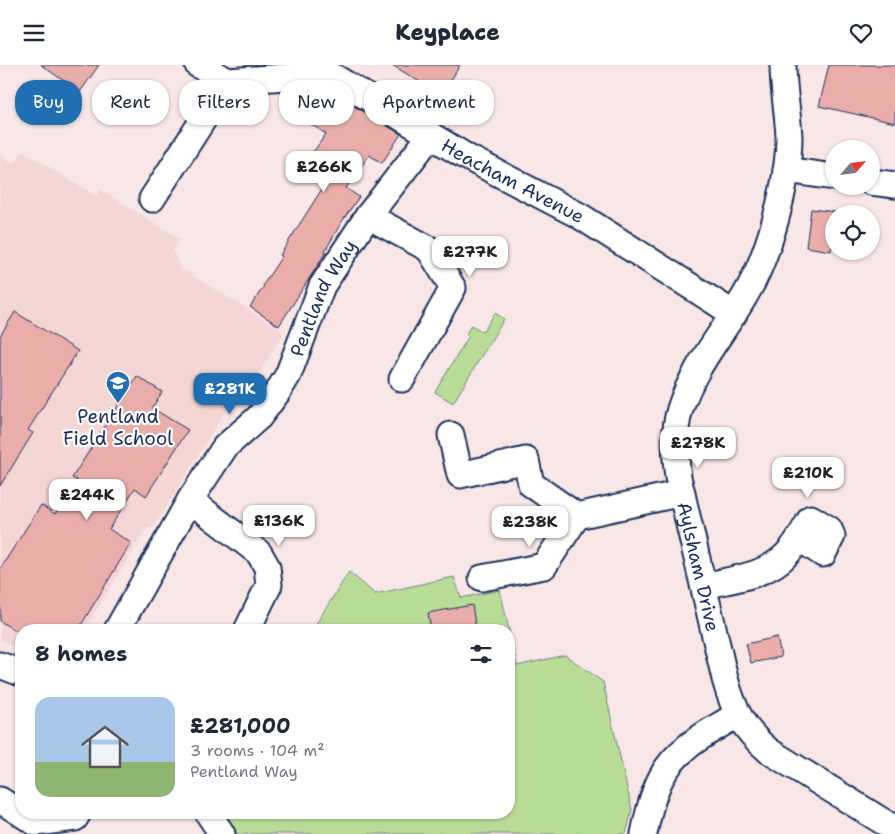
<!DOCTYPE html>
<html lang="en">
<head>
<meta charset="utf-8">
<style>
	body { margin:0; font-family:"Shantell Sans",sans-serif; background:#f2f2f3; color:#1f2937; height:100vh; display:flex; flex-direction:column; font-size:19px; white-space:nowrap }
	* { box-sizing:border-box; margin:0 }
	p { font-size:16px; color:#747a83 }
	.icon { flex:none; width:28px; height:28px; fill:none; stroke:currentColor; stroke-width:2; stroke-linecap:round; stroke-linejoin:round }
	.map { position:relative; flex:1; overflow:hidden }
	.side { position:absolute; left:15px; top:559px; width:500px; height:195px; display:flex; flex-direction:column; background:#fff; border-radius:20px; box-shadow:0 1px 4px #0004 }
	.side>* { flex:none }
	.banner { position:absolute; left:15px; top:15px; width:500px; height:45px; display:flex; gap:10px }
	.needle { width:32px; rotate:62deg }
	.fabs { position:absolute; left:825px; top:75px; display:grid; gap:10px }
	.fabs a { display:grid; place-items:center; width:55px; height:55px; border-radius:50%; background:#fff; box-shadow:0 1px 4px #0004; font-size:25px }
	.price { position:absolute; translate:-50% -42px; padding:0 11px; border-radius:10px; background:#fff; color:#222; font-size:16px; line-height:32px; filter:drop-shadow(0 1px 2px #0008) }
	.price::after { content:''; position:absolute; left:50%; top:30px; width:15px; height:11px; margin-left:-8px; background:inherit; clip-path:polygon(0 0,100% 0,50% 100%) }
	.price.active { background:#1f6fb2; color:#fff }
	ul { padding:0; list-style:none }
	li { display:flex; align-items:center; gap:15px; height:125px; padding:0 20px }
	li+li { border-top:1px solid #e0e1e3 }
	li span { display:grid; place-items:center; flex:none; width:140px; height:100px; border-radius:15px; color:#555 }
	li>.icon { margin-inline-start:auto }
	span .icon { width:60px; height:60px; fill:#fffc; stroke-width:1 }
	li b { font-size:21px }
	h2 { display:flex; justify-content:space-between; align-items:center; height:60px; padding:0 20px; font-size:21px }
	.tag { padding:0 18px; border-radius:20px; background:#fff; box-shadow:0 1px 4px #0004; font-size:18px; line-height:45px }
	.tag.active { background:#1f6fb2; color:#fff }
	header { display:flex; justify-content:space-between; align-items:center; height:65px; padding:0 20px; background:#fff; font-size:22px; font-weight:800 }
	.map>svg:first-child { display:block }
	.built { fill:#f4d6d4 }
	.green { fill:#b9dd97; stroke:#6a867a }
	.building { fill:#e9aeaa; stroke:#1b2f5e }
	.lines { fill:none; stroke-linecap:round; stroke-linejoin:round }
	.minor-casing { stroke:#1b2f5e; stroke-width:29 }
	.minor { stroke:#fff; stroke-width:25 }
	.labels { text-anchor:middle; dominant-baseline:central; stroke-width:4.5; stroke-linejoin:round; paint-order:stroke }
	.street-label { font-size:19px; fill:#1b2f5e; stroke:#fff }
	.poi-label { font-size:19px; fill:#1b2f5e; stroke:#fff }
</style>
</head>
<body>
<header><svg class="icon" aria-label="menu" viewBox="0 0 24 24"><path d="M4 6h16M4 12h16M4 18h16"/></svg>Keyplace<svg class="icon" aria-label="heart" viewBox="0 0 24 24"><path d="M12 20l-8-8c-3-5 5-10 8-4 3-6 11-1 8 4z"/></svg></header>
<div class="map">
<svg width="895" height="769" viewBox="0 0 895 769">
	<rect width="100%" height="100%" fill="#f8e7e6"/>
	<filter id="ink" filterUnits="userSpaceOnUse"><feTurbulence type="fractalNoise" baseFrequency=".02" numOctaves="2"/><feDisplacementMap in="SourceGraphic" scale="10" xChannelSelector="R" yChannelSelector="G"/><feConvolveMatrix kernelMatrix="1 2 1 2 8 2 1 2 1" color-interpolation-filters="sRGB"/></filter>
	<g filter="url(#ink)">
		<path class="built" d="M 23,86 L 96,131 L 101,125 L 180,174 L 173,185 L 179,202 L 284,267 L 243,335 L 227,343 L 154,462 L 147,463 L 84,565 L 21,565 L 21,587 L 0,574 L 0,90 L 14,99 Z"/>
		<path class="green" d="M 495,248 L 504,254 L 453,338 L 435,327 L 469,271 L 466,269 L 471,260 L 483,267 Z
			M 349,507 L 375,529 L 454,512 L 461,533 L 500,525 L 517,601 L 565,590 L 603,617 L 632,745 L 626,769 L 232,769 L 218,748 L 509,748 L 509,565 L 312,565 Z"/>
		<path class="building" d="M 41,0 L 99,0 L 80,27 Z
			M 392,0 L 460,0 L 439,35 L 417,22 L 420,17 Z
			M 829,0 L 895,0 L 895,58 L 819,41 Z
			M 325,24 L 401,69 L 382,98 L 369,90 L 346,123 L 359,132 L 341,158 L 325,186 L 326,187 L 279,261 L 250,242 L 264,221 L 263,220 L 282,191 L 280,190 L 327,116 L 304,100 L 326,69 L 292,47 L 307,25 Z
			M 811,144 L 836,147 L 834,149 L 834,165 L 831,186 L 806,182 Z
			M 15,247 L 78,286 L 28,365 L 33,368 L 0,421 L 0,271 Z
			M 137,311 L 162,327 L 152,343 L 188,365 L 146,431 L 135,423 L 109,464 L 131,478 L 78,565 L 14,565 L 0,556 L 0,504 L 41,440 L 55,449 L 77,415 L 72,413 Z
			M 472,540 L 476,565 L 431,565 L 428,548 Z
			M 777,572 L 781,592 L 751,598 L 746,579 Z"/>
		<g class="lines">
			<defs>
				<g id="minor">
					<path id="s1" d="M 198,0 L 228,16 L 329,9 L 465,91 L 580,151 L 734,249"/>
					<path id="s2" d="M 783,0 C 783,24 788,48 789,72 C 789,109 775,164 761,198 C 741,250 697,290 680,344 C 673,366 675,390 678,412 L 725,614 C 734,646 743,664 769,686 L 895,764"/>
					<path d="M 786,105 L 834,112"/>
					<path d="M 871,117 L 895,120"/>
					<path d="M 152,134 L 228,16"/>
					<path d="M 368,151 L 429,184 L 453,223 L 402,314"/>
					<path d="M 451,370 L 460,410 L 526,395 L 531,419 L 577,451 L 682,428"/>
					<path d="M 190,435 L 259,488 L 267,502 L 269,520 L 247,565"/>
					<path d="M 482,513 L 544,501 L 577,451"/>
					<path d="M 704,521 C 732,514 767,511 787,489 C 797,479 804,465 811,453 L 829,464 L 832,471 L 823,489 L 799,473"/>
					<path id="s3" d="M 117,565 L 190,435 L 225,382 L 259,352 L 277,328 L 288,310 L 322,221 L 368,151 L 431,70"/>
					<path d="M 0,600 L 21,608"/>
					<path d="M 0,735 L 36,758 L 75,753 L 78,748"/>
					<path d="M 208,748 L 222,769"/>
					<path d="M 644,769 C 648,750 652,731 661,713 C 676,683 709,667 737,650"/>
				</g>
			</defs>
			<use href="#minor" class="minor-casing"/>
			<use href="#minor" class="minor"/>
		</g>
	</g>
	<defs>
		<symbol id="school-pin" viewBox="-11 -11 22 30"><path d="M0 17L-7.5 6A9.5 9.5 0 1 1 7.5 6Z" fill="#1f6fb2" stroke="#fff"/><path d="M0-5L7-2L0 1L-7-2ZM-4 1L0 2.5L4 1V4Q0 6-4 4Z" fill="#fff"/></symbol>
	</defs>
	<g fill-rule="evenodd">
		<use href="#school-pin" x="104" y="304" width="28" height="38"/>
	</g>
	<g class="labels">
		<g class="street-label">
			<text stroke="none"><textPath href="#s1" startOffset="348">Heacham Avenue</textPath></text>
			<text stroke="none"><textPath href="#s3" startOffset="394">Pentland Way</textPath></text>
			<text stroke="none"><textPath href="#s2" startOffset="530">Aylsham Drive</textPath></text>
		</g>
		<g class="poi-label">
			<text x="118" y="351">Pentland<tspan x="118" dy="22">Field School</tspan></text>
		</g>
	</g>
</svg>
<div class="fabs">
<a><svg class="needle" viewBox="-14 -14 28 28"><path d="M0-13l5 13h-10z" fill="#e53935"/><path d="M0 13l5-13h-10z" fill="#747a83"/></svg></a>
<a><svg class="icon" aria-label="locate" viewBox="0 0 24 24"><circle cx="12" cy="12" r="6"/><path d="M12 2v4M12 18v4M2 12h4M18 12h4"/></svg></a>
</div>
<b class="price" style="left:324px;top:128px">£266K</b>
<b class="price" style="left:470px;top:213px">£277K</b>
<b class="price active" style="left:230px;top:350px">£281K</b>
<b class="price" style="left:698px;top:404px">£278K</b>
<b class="price" style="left:808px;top:434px">£210K</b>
<b class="price" style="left:87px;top:456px">£244K</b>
<b class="price" style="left:279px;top:482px">£136K</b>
<b class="price" style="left:530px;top:483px">£238K</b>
<div class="banner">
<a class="tag active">Buy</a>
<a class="tag">Rent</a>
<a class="tag">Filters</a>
<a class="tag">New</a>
<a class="tag">Apartment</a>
</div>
<section class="side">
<h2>8 homes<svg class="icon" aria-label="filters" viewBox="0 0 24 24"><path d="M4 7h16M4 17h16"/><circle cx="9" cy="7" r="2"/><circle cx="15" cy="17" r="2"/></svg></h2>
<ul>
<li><span style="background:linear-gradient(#a9c7e8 65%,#8fb573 0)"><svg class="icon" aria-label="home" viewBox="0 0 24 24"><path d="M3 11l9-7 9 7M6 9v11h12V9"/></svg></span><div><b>£281,000</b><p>3 rooms · 104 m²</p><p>Pentland Way</p></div></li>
</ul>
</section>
</div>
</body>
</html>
